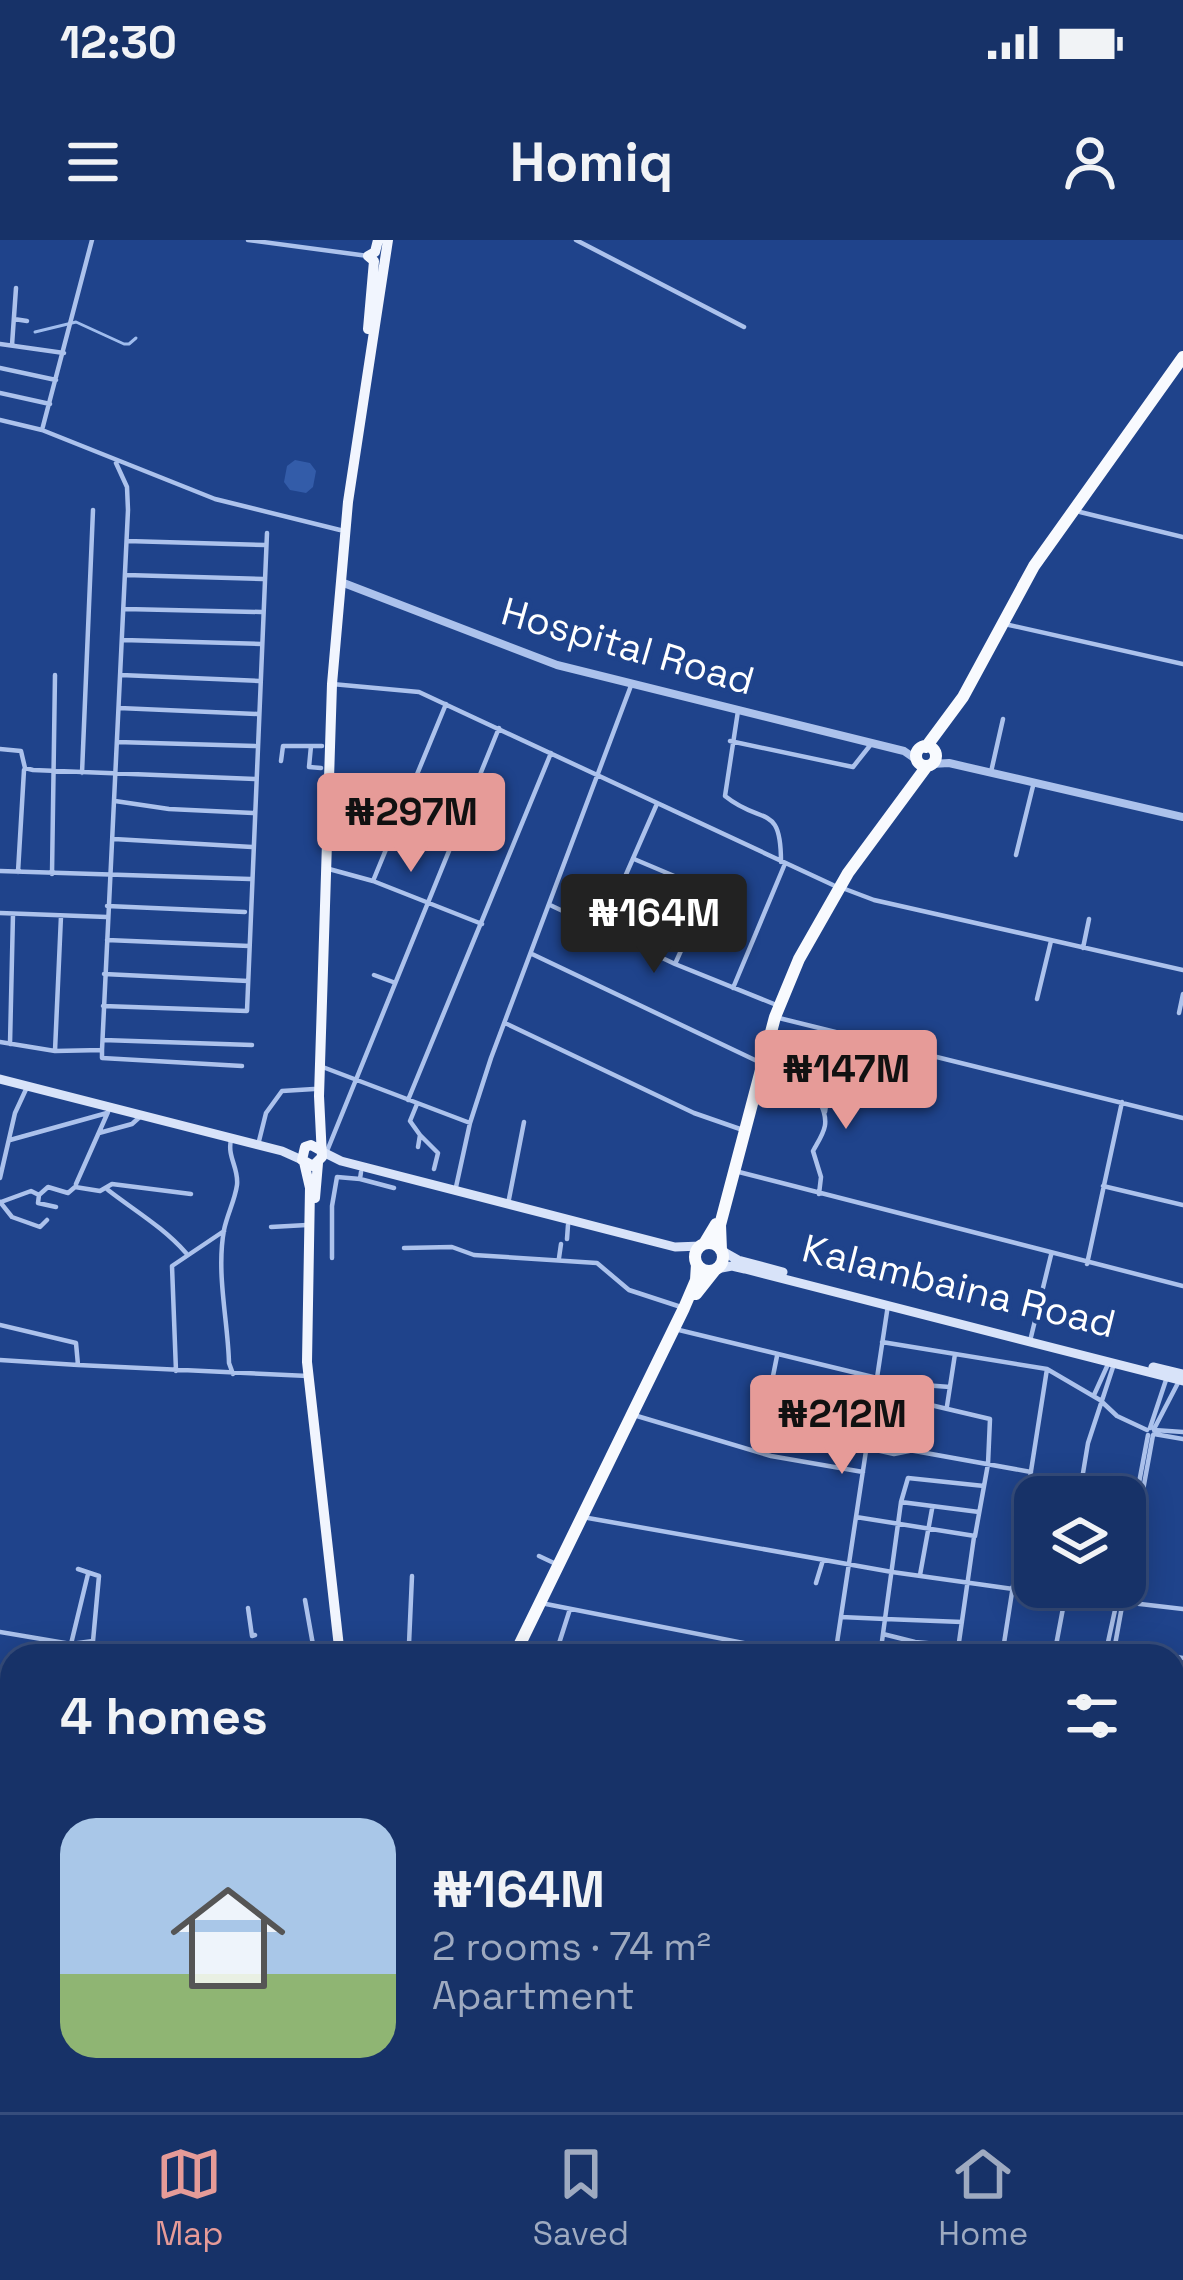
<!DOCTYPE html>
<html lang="en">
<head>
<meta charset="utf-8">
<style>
	body { margin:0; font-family:"Space Grotesk",sans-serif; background:#243e71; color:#f1f3f6; height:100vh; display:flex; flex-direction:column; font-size:45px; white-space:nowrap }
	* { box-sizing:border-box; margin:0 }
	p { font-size:39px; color:#9eaac0 }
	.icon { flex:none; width:66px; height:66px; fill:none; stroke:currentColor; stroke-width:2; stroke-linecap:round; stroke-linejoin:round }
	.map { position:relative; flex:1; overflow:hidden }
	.drawer { position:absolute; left:0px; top:1404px; width:1185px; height:468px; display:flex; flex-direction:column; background:#173268; border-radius:36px 36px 0 0; box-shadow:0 6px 30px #0003,0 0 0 3px #364d7c }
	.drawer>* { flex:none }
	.fabs { position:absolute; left:1014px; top:1236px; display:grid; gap:24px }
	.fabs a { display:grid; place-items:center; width:132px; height:132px; border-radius:24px; background:#173268; box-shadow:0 6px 30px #0003,0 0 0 3px #364d7c; font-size:60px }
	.price { position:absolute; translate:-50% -102px; padding:0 27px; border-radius:12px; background:#e69b98; color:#111; font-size:39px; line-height:78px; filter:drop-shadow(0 3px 6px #0008) }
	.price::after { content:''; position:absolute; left:50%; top:72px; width:36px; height:27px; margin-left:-18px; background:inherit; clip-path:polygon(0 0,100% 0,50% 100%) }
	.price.current { background:#222; color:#fff }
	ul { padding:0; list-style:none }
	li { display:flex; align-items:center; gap:36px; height:300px; padding:0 60px }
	li span { display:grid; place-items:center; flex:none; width:336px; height:240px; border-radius:36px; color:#555 }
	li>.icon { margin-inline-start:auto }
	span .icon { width:144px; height:144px; fill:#fffc; stroke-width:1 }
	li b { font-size:51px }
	h2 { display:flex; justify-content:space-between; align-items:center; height:144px; padding:0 60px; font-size:51px }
	.status { display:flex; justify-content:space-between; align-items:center; height:84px; padding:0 60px; background:#173268; direction:ltr }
	.status svg { height:33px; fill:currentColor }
	header { display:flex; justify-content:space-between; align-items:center; height:156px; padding:0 60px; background:#173268; font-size:54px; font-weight:700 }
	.tabs { display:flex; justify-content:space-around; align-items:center; height:168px; border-top:3px solid #364d7c; background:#173268; font-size:33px; color:#9eaac0 }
	.tabs a { display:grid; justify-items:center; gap:6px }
	.tabs .current { color:#e69b98 }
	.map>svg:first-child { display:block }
	.green { fill:#335ca9 }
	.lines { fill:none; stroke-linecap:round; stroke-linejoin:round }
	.stream { stroke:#9fbced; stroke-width:3 }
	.minor { stroke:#acc2ec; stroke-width:4.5 }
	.tertiary { stroke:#acc2ec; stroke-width:8 }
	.secondary { stroke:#d8e3f9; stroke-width:9 }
	.primary { stroke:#f1f5fe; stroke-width:10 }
	.trunk { stroke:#f8fafe; stroke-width:12 }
	.labels { text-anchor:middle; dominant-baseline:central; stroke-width:9; stroke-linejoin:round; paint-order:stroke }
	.street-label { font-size:39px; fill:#fff; stroke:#1f438b }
</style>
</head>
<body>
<div class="status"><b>12:30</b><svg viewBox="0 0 49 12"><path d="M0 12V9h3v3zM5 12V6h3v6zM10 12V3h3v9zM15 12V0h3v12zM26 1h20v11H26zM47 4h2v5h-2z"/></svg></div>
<header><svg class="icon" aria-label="menu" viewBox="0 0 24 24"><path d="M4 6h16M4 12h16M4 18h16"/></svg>Homiq<svg class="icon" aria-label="person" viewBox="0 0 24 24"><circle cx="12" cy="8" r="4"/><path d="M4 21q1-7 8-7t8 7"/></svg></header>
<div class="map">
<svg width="1183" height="1872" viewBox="0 0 1183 1872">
	<rect width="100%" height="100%" fill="#1f438b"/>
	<path class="green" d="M 295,220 L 310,223 L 316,231 L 313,247 L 306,253 L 290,250 L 284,242 L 287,226 Z"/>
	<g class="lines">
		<path class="stream" d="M 35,92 L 76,82 L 124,104 L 129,104 L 136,98"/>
		<path class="minor" d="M 248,0 L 368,16
			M 576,0 L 744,87
			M 14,79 L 27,81
			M 0,104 L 64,113
			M 12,105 L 16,48
			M 0,128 L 56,140
			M 0,153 L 50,164
			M 0,180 L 42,190 L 215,259 L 340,290
			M 42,190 L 92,0
			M 1080,272 L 1183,297
			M 127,301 L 265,305
			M 126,335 L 263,339
			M 125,369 L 261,372
			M 1009,385 L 1183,424
			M 123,400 L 261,404
			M 121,435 L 259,441
			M 332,444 L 419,452 L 833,645
			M 119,468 L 257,474
			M 738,471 L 725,556 C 762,586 781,562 781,622
			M 730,501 L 853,527 L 872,503
			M 117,502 L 255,506
			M 0,509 L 21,511 L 25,528 L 33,530 L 255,539
			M 281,521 L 283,506 L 311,506
			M 321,528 L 309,527 L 311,506 L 322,506
			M 991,532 L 1003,479
			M 82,533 L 93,270
			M 115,561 L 169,569 L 253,573
			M 114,599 L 252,607
			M 1016,615 L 1034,542
			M 634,619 L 712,652
			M 329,629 L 373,641 L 482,684
			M 0,631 L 250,639
			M 18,632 L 24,530
			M 52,634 L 55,435
			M 373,641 L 446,464
			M 845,649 L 874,660 L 1183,730
			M 550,665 L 675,724 L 774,764
			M 107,666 L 245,672
			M 0,673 L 107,677
			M 603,687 L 656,566
			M 107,700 L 249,706
			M 1083,708 L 1089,679
			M 532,714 L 757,821
			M 675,724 L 697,675
			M 104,734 L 248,741
			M 374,735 L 393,742
			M 733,748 L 784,626
			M 1037,759 L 1051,701
			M 103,766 L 247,771 L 267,293
			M 1179,773 L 1183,754
			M 775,777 L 1183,878
			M 505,783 L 694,873 L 740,889
			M 103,800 L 252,805
			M 0,802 L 55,811 L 102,810 L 102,818 L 242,826
			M 10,804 L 13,674
			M 102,810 L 128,270 L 127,247 L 116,223
			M 55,811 L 61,676
			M 320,826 L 470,883
			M 408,860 L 551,513
			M 808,861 L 820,863 C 831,884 823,893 813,911 L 821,937 L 819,954
			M 417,864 L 410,881 L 420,895 L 418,907
			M 825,872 L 835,808
			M 99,893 L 132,884 L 142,875
			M 420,895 L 438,913 L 434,929
			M 10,900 L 107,873
			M 231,900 C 227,917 239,928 237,945 C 235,960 227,975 224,990 C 216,1033 228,1081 229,1123 L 233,1134
			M 259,901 L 266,873 L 282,851 L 314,849
			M 327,911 L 499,488
			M 735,931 L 1183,1046
			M 0,938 L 15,873 L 28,845
			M 360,939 L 394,948
			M 76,944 L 108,872
			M 1103,946 L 1183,965
			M 456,947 L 470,883 L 491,818 L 632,443
			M 108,950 C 135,971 163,987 186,1013
			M 39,955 L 48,947 L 68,953 L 75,947 L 100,951 L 112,944 L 191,954
			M 0,962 L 12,977 L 40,987 L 47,980
			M 1,962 L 31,951 L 39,955 L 38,963 L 56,967
			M 508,964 L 524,882
			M 271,987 L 307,985
			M 567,999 L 568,985
			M 404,1008 L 452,1007 L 474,1015 L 597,1023 L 629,1050 L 684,1068
			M 332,1018 L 332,966 L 337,937 L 360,939 L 361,932
			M 559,1018 L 561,1004
			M 1087,1024 L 1122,862
			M 0,1085 L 76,1103 L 78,1125 L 308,1136
			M 679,1090 L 877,1138
			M 1031,1097 L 1051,1015
			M 882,1102 L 1047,1129 L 1100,1160 L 1117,1176 L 1147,1190
			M 0,1120 L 78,1125
			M 176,1131 L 172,1026 L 224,991
			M 1094,1155 L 1109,1122
			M 874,1157 L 921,1163
			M 915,1160 L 923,1145 L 950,1147
			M 768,1161 L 777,1116
			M 947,1166 L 955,1114
			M 814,1170 L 871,1181
			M 637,1176 L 771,1216 L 863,1232
			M 1150,1188 L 1167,1137
			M 1154,1189 L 1179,1141
			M 1154,1190 L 1183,1192
			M 1154,1194 L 1183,1199
			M 909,1210 L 1031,1232
			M 1079,1257 L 1088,1203 L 1114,1124
			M 901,1262 L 979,1272
			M 856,1277 L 975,1296 L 988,1224 L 990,1179 L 922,1163 L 918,1167 L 914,1203 L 909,1211 L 894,1214 L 867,1208
			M 588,1278 L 892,1332 L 1013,1349
			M 539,1316 L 556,1324
			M 1125,1317 L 1148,1195
			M 920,1335 L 932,1269
			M 412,1336 L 409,1404 L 414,1416
			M 816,1343 L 823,1320
			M 305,1360 L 315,1416
			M 1123,1362 L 1183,1369
			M 546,1364 L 810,1416
			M 248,1368 L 252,1396 L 255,1395
			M 841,1377 L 885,1379 L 901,1262 L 908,1238 L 984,1246
			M 0,1392 L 71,1404 L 93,1401 L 99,1336 L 78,1329
			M 883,1394 L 915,1402 L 1003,1410
			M 71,1404 L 88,1334
			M 1118,1407 L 1183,1418
			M 323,1416 L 339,1414
			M 555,1416 L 570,1369
			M 835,1416 L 888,1065
			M 880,1416 L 885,1379 L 962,1382
			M 957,1416 L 974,1297
			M 1002,1416 L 1047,1129
			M 1054,1416 L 1067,1347
			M 1105,1416 L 1120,1347
			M 1113,1416 L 1153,1195
			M 0,1460 L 12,1456
			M 1173,1613 L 1183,1614
			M 1173,1619 L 1183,1620
			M 1173,1654 L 1183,1656
			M 0,1675 L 12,1681
			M 0,1702 L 12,1710
			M 1173,1707 L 1183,1709
			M 1173,1757 L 1183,1759
			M 0,1790 L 12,1794
			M 1173,1813 L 1183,1814
			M 4,1872 L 12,1852
			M 563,1872 L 563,1860
			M 786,1872 L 787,1860
			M 958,1872 L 960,1860
			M 1011,1872 L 1012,1860
			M 1063,1872 L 1064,1860"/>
		<path class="tertiary" d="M 341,342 L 557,425 L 904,511 L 917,520
			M 932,524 L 949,523 L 1183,577
			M 0,1517 L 12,1520
			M 0,1525 L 12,1527
			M 1173,1852 L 1183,1852
			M 872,1860 L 876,1872
			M 344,1866 L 562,1870 L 762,1860"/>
		<path class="secondary" d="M 0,839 L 282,911 L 302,920
			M 321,911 L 341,921 L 675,1007 L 701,1006
			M 722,1011 L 738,1020 L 783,1032
			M 716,1029 L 732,1026 L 745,1029 L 1183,1141
			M 1153,1127 L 1183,1134"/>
		<path class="primary" d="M 368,89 L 374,21 L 368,16 L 375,12 L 378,0
			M 320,910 L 311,905 L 305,907 L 302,920 L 313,926 L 322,917 L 319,856 L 332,444 L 348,262 L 388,0
			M 304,922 L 310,948 L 307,1122 L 340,1416
			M 315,958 L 318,923"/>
		<path class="trunk" d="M916 516a10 10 0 1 1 20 0a10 10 0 1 1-20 0Z
			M 926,507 L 963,457 L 1034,326 L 1183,117
			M695 1017a14 14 0 1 1 28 0a14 14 0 1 1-28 0Z
			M 704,1004 L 716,984
			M 721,1010 L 720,985 L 775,777 L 799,719 L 848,633 L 927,526
			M 696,1054 L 715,1030
			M 514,1416 L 684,1068 L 696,1040 L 697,1024
			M 336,1872 L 339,1860"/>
	</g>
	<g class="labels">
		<g class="street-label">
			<text transform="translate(628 406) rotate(16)">Hospital Road</text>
			<text transform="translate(959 1046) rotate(14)">Kalambaina Road</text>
		</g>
	</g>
</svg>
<div class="fabs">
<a><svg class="icon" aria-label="layers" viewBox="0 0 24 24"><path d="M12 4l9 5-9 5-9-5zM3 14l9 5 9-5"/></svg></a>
</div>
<b class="price" style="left:411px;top:635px">₦297M</b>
<b class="price current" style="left:654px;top:736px">₦164M</b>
<b class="price" style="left:846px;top:892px">₦147M</b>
<b class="price" style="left:842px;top:1237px">₦212M</b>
<section class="drawer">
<h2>4 homes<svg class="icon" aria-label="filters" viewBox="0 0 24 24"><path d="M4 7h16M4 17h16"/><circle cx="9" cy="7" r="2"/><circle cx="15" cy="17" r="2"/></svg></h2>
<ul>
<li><span style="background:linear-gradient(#a9c7e8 65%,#8fb573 0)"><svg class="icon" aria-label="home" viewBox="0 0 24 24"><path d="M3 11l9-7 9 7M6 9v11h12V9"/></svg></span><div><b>₦164M</b><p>2 rooms · 74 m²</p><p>Apartment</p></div></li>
</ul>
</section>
</div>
<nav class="tabs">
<a class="current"><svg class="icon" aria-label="map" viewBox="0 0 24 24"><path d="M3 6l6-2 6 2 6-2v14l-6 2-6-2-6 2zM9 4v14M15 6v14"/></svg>Map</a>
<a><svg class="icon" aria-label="saved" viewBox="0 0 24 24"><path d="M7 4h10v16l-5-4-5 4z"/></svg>Saved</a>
<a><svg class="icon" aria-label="home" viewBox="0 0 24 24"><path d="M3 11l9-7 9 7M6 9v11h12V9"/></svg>Home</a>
</nav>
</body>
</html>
